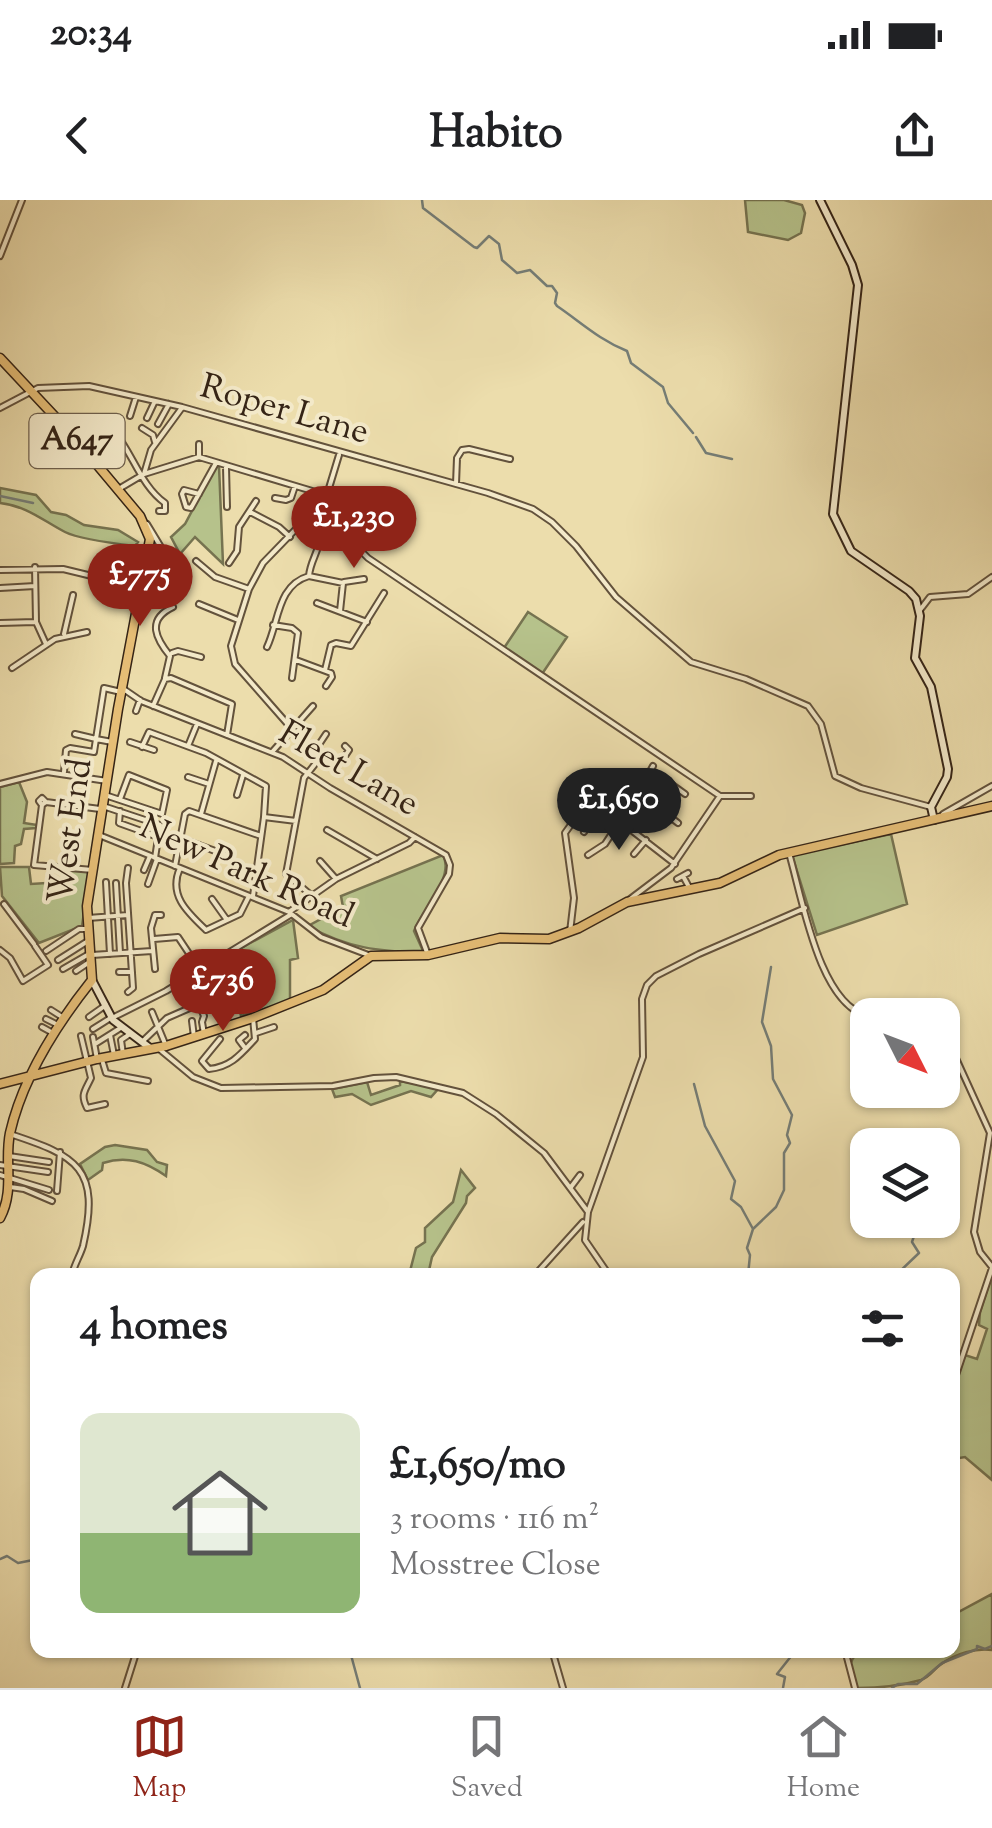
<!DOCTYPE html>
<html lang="en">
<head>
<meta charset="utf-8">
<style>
	body { margin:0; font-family:"Sorts Mill Goudy",serif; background:#f6f6f6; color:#202124; height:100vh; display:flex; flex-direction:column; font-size:38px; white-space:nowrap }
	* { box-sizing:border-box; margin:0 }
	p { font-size:32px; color:#757577 }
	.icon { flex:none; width:55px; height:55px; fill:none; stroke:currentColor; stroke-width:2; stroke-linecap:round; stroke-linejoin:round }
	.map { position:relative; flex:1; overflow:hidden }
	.sheet { position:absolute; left:30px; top:1068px; width:930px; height:390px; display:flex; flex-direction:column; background:#fff; border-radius:20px; box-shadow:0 2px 8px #0004 }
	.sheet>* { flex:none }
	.needle { width:65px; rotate:132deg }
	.fabs { position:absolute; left:850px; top:798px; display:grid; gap:20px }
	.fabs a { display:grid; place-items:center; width:110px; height:110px; border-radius:20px; background:#fff; box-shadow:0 2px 8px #0004; font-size:50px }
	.price { position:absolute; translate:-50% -85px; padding:0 22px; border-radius:35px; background:#8f2418; color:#fff; font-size:32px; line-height:65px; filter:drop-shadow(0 2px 5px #0008) }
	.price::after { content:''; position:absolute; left:50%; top:60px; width:30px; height:22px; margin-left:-15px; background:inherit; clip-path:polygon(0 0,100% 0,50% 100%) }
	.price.on { background:#222; color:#fff }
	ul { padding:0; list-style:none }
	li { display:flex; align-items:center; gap:30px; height:250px; padding:0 50px }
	li span { display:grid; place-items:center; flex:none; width:280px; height:200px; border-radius:20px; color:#555 }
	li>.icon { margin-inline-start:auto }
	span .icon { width:120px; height:120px; fill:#fffc; stroke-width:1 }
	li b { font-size:42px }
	h2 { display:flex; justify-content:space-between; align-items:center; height:120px; padding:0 50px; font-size:42px }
	.status { display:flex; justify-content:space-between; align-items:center; height:70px; padding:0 50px; background:#fff; direction:ltr }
	.status svg { height:28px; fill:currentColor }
	header { display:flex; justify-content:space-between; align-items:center; height:130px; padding:0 50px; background:#fff; font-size:45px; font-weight:700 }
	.menu { display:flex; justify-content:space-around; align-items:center; height:140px; border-top:2px solid #e0e0e0; background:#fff; font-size:28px; color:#757577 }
	.menu a { display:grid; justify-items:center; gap:5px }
	.menu .on { color:#8f2418 }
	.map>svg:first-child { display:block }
	.green { fill:#b6c28b; stroke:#767350; stroke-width:2.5 }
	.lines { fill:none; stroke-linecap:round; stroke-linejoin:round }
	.stream { stroke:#757d76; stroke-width:2.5 }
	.street-casing { stroke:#63523c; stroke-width:8 }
	.secondary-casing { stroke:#352416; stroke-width:10 }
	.primary-casing { stroke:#352416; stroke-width:11 }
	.street { stroke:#f3e9c9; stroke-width:4 }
	.secondary { stroke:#f3e9c9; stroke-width:6 }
	.primary { stroke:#e6be76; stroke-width:8 }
	.labels { text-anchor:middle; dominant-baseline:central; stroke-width:8; stroke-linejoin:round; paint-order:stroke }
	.shield { fill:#f3e9c9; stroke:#6e5f4c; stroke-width:2.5 }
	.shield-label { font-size:32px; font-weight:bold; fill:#352416 }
	.street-label { font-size:35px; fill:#352416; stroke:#f3e9c9 }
</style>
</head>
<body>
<div class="status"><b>20:34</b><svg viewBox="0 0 49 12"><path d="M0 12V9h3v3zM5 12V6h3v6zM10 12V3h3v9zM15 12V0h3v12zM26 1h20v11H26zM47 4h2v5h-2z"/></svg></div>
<header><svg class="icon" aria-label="back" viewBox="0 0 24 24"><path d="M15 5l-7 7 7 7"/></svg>Habito<svg class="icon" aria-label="share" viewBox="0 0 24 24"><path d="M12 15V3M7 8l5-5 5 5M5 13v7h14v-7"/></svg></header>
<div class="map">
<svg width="992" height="1488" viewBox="0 0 992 1488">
	<rect width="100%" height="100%" fill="#ecddac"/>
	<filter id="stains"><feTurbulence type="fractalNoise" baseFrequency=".002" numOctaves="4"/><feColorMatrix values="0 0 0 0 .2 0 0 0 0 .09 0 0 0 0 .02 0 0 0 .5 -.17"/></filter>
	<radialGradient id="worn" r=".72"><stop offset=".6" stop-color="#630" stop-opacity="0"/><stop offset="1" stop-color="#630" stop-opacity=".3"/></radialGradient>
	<path class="green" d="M 745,0 L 784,0 L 802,5 L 805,13 L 801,33 L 788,40 L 748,32 Z
		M 216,266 L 219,266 L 223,364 L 195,337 L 180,354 L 171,337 L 185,324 Z
		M 0,288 L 36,295 L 51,312 L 66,315 L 84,325 L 118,330 L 138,342 L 135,346 C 118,344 79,339 65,332 C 42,320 27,306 0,303 Z
		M 528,412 L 567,437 L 542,474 L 504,448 Z
		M 19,582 L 27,602 L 24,623 L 37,625 L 36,628 L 24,629 L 21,644 L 15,646 L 14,663 L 0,664 L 0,587 Z
		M 891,634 L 907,704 L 817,735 L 792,655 Z
		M 443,655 C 455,677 423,709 414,731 L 424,753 C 379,751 349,749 308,726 L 343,707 L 341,696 Z
		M 0,667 L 29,667 L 31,684 L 63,682 L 65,668 L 90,672 L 82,726 L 39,743 L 2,696 Z
		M 293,720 L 298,758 L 290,760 L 290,801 L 241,816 L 234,784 L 237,781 L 232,774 L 238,769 L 228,755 Z
		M 400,881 L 439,888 L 431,897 L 411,891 L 371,905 L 352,894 L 335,897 L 332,889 L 367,882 L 371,895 L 400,885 Z
		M 115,945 L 147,950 L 157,962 L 167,965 L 166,976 C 146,962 127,955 103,963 L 102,970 L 88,980 L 80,964 L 105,947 Z
		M 461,970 L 475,988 L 467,996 L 466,1003 L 432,1057 L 428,1075 L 409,1075 L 416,1048 L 425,1042 L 425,1028 L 453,1002 Z
		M 992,1075 L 992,1280 L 965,1257 L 953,1259 L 953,1191 L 965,1155 L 977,1159 L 987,1129 L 979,1125 L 980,1112 Z
		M 992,1394 L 992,1450 C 976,1448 956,1453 940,1465 C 933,1470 930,1477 921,1480 C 900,1486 880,1488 857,1488 L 849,1467 L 853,1458 L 863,1450 L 952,1450 L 953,1415 Z"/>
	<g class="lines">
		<path class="stream" d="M 422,0 L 423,8 L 474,47 L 477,48 L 489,36 L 499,44 L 502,60 L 517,73 L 530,70 L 547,86 L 552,86 L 557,93 L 555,103 L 557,106 C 582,123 598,139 627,151 L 631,163 L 663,187 L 668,203 L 693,233
			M 696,237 L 706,253 L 732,259
			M 0,296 L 33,303
			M 694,884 L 705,926 L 735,981 L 731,999 L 741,1007 L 753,1029 L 747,1048 L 750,1055 L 748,1075
			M 753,1029 L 776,1007 L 784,990 L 784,953 L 790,943 L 787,935 L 792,915 L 773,879 L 771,846 L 762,822 L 771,767
			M 896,1075 L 919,1053 L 912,1042 L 914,1036
			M 0,1359 L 7,1356 L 18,1363 L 38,1359
			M 354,1450 L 351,1455 L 360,1488
			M 783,1488 L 785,1477 L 777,1474 L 796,1450
			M 892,1488 L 898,1484 L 917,1484 L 942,1463 L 977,1449 L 977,1446 L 985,1449 L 992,1446"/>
		<defs>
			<path id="street" d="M 0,56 L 22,0
				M 0,208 L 38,188 L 89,186 L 182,207 L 488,293 L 533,309 L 552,322 L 576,346 L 616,397 L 691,462 L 746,479 L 808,506 L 821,524 L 835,576 L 861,588 L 931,607
				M 130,216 L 136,197
				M 147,218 L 155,201
				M 158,224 L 169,204
				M 142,228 L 153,235 L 155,242
				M 114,231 C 133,254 141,286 165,303 L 165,311 L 159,311
				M 199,257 L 199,244
				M 226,267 L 227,307
				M 144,274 L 151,250 L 181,209
				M 456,284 L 457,258 L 462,250 L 469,249 L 510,259
				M 117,290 L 144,274 L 199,257 L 319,293 L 353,319 L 362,352 L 368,358 L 720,596 L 751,596
				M 199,294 L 184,290 L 182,294 L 186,307 L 191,308 L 216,263
				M 275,298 L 286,300 L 291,298 L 295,286
				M 250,312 L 279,327 L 290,337
				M 147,324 L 170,362 L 167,370
				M 196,361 L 215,377 L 249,389
				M 229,363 L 237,351 L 239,327 L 256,301
				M 35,367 L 36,422 L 46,444
				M 0,370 L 63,369 L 125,384 L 138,402
				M 309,376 L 343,383 L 340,411
				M 344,382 L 364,379
				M 0,388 L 35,386
				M 317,403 L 367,422
				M 199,404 L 238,420
				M 920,410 L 930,397 L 968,394 L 992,377
				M 0,423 L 35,422
				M 273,425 L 292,428 L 298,433 L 292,478
				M 64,434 L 73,395
				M 267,447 C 279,422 277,385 309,376 C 310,361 320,350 320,336 L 306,320
				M 172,453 L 178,451 L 201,457
				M 296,460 L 331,473 L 332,477 L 326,486
				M 12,468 L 55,439 L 87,432
				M 325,470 L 331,445 L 336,443 L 351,446 L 384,393
				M 165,478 L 170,456 C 157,440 145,420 173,407
				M 125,490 L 141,501 L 283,557 L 330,588 L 446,655 L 450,665 L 449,674 L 418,728 L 428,755
				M 153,506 L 165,479 L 171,478 L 232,504 L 227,535
				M 136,511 L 140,500
				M 292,529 L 235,464 L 231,446 L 249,389 L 263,363 L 326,298 L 339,255
				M 75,534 L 96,539 L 104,488 L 121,492
				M 130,542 L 154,550
				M 188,546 L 197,524
				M 142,547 L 149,532 L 206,553 L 266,586 L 264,617 L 296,621
				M 273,551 L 313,506
				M 319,559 L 318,546 L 326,534
				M 653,571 L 685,594
				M 64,572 L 66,550 L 70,548 L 94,552 L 96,539 L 112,542
				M 188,577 L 209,584
				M 624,577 L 638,577 L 645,581
				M 0,584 L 47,572 L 107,581
				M 105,595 L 162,614 L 167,590 L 129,575 L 120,599
				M 237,595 L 243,575
				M 612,595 L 607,602 L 608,612 L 675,664
				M 46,602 L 42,598 L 39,601 L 42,605 L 46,602 L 100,609
				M 42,605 L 34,665 L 93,670
				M 103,606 L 160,625 L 155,658
				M 642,610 L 665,613 L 678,623
				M 120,611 L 119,623 L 158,637
				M 201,614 L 216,561
				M 943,614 L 992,586
				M 632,627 L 641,615 L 642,586 L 653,566
				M 327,630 L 377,659
				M 584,632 L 598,610 L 606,607
				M 99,635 L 289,712 L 321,737 L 371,756
				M 180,638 L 226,655
				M 789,653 C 802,697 819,805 868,816
				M 634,654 L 646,640
				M 588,655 L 605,644 L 620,621
				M 320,661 L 336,679
				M 175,666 L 185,614 L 189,611 L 261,636
				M 180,668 C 168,695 187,712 206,730 L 240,714 L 248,698
				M 144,670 L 150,656
				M 683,676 L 690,689
				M 677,679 L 688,673
				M 106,682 L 110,754
				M 116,683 L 120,753
				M 148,684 L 157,659
				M 311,695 L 286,674 L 304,578 L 319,559 L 343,559 L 349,550 L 345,546
				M 253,696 L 264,617
				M 212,699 L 227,720
				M 630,699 L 671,668 L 720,596
				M 4,704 L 34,744
				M 289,712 L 336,679 L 409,643 L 415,637
				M 88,718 L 128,715
				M 570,732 L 574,698 L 565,633 L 575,619
				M 154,739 L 178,737 L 192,758
				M 0,750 L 10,758 L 23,781 L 48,765 L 35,746
				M 46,751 L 79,729 L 87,729
				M 92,755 L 152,751
				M 58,760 L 88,741
				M 181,766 L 199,754
				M 63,769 L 89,754
				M 155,769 L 151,728 L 155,715 L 161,715
				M 76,771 L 88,763
				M 119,772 L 132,772
				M 188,777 L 196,789
				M 128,792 L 133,788 L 126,683 L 128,668
				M 51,810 L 62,817
				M 152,812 L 166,846
				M 89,817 L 106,805
				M 112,818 L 166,791 L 290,715
				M 46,819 L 58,825
				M 192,821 L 194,837
				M 42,827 L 53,833
				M 93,829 L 112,817
				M 256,833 L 274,827
				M 110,835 L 114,855
				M 81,836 L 91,878 C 85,891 80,894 87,908 L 105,904
				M 93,837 L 97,859
				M 220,839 L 202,861 L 209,869 C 231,867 241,854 255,839 L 253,818
				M 144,840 L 167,818 L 199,804 L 204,816 L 202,822 L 204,834
				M 95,844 L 122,827
				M 158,848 L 193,877 L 221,888 L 333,886 L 374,878 L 396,877 L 463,893 L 496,914 L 544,953 L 588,1012 L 585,1040 L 609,1075
				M 245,848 L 239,840 L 245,835
				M 942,850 L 954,854 L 990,933 L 974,1032 L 980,1052 L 992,1067
				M 123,854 L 121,840 L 130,834
				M 103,863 L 106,873 L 148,881
				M 10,934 C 77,956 101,968 83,1046 C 80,1056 74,1065 72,1075
				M 9,956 L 49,962
				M 0,965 L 48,972
				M 0,975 L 49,990
				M 10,987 L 24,989 L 52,1001
				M 571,987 L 580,975
				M 57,991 L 60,952
				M 588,1012 L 643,857 L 642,799 L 647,785 L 656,776 L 699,754 L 805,708
				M 535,1075 L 583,1022
				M 952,1187 L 992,1068
				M 552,1450 L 563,1488
				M 845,1450 L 855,1488
				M 125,1488 L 137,1450"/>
			<path id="secondary" d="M 820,0 L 852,65 L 858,85 L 833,314 L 851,351 L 909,391 L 916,399 L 920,416 L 915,458 L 931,487 L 948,569 L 947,577 L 931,607 L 934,620
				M 92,780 L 113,820 L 150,848"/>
			<path id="primary" d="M 0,158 L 73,236 L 140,316 L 150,339 L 118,509 L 87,706 L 92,780 C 57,824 23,876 10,933 C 4,962 15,990 0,1018
				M 0,884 L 97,859 L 166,846 L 253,818 L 323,790 L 371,756 L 428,755 L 500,738 L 549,739 L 579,728 L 627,702 L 720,683 L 779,655 L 992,606"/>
		</defs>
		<use href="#street" class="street-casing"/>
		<use href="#secondary" class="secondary-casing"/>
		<use href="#primary" class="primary-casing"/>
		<use href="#street" class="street"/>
		<use href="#secondary" class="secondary"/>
		<use href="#primary" class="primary"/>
	</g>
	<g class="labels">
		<rect class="shield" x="29.5" y="214" width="95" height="54" rx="8"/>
		<g class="shield-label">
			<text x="77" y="241">A647</text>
		</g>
		<g class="street-label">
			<text transform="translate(284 211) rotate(16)">Roper Lane</text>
			<text transform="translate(348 570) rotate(30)">Fleet Lane</text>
			<text transform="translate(72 631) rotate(-82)">West End</text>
			<text transform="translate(246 673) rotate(24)">New Park Road</text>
		</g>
	</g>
	<rect width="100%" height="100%" filter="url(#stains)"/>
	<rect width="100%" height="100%" fill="url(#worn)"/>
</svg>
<div class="fabs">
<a><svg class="needle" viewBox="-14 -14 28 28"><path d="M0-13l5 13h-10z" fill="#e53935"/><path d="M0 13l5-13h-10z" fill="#757577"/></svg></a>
<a><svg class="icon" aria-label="layers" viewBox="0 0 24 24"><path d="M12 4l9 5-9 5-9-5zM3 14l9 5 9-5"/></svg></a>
</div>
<b class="price" style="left:354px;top:371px">£1,230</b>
<b class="price" style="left:140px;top:429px">£775</b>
<b class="price on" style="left:619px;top:653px">£1,650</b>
<b class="price" style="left:223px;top:834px">£736</b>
<section class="sheet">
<h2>4 homes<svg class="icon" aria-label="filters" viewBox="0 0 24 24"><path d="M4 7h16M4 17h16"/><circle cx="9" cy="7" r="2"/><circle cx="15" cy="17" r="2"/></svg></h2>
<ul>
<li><span style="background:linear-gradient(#dfe7d0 60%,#8fb573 0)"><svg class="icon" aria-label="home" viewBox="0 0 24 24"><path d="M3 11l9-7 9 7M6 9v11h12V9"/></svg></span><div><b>£1,650/mo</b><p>3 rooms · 116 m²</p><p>Mosstree Close</p></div></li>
</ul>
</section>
</div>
<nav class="menu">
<a class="on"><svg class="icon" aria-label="map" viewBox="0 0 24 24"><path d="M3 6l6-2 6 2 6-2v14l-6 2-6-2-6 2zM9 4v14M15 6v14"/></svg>Map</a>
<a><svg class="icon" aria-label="saved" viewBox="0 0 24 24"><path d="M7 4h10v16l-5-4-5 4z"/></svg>Saved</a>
<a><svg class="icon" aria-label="home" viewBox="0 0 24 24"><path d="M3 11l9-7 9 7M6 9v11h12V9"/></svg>Home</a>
</nav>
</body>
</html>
